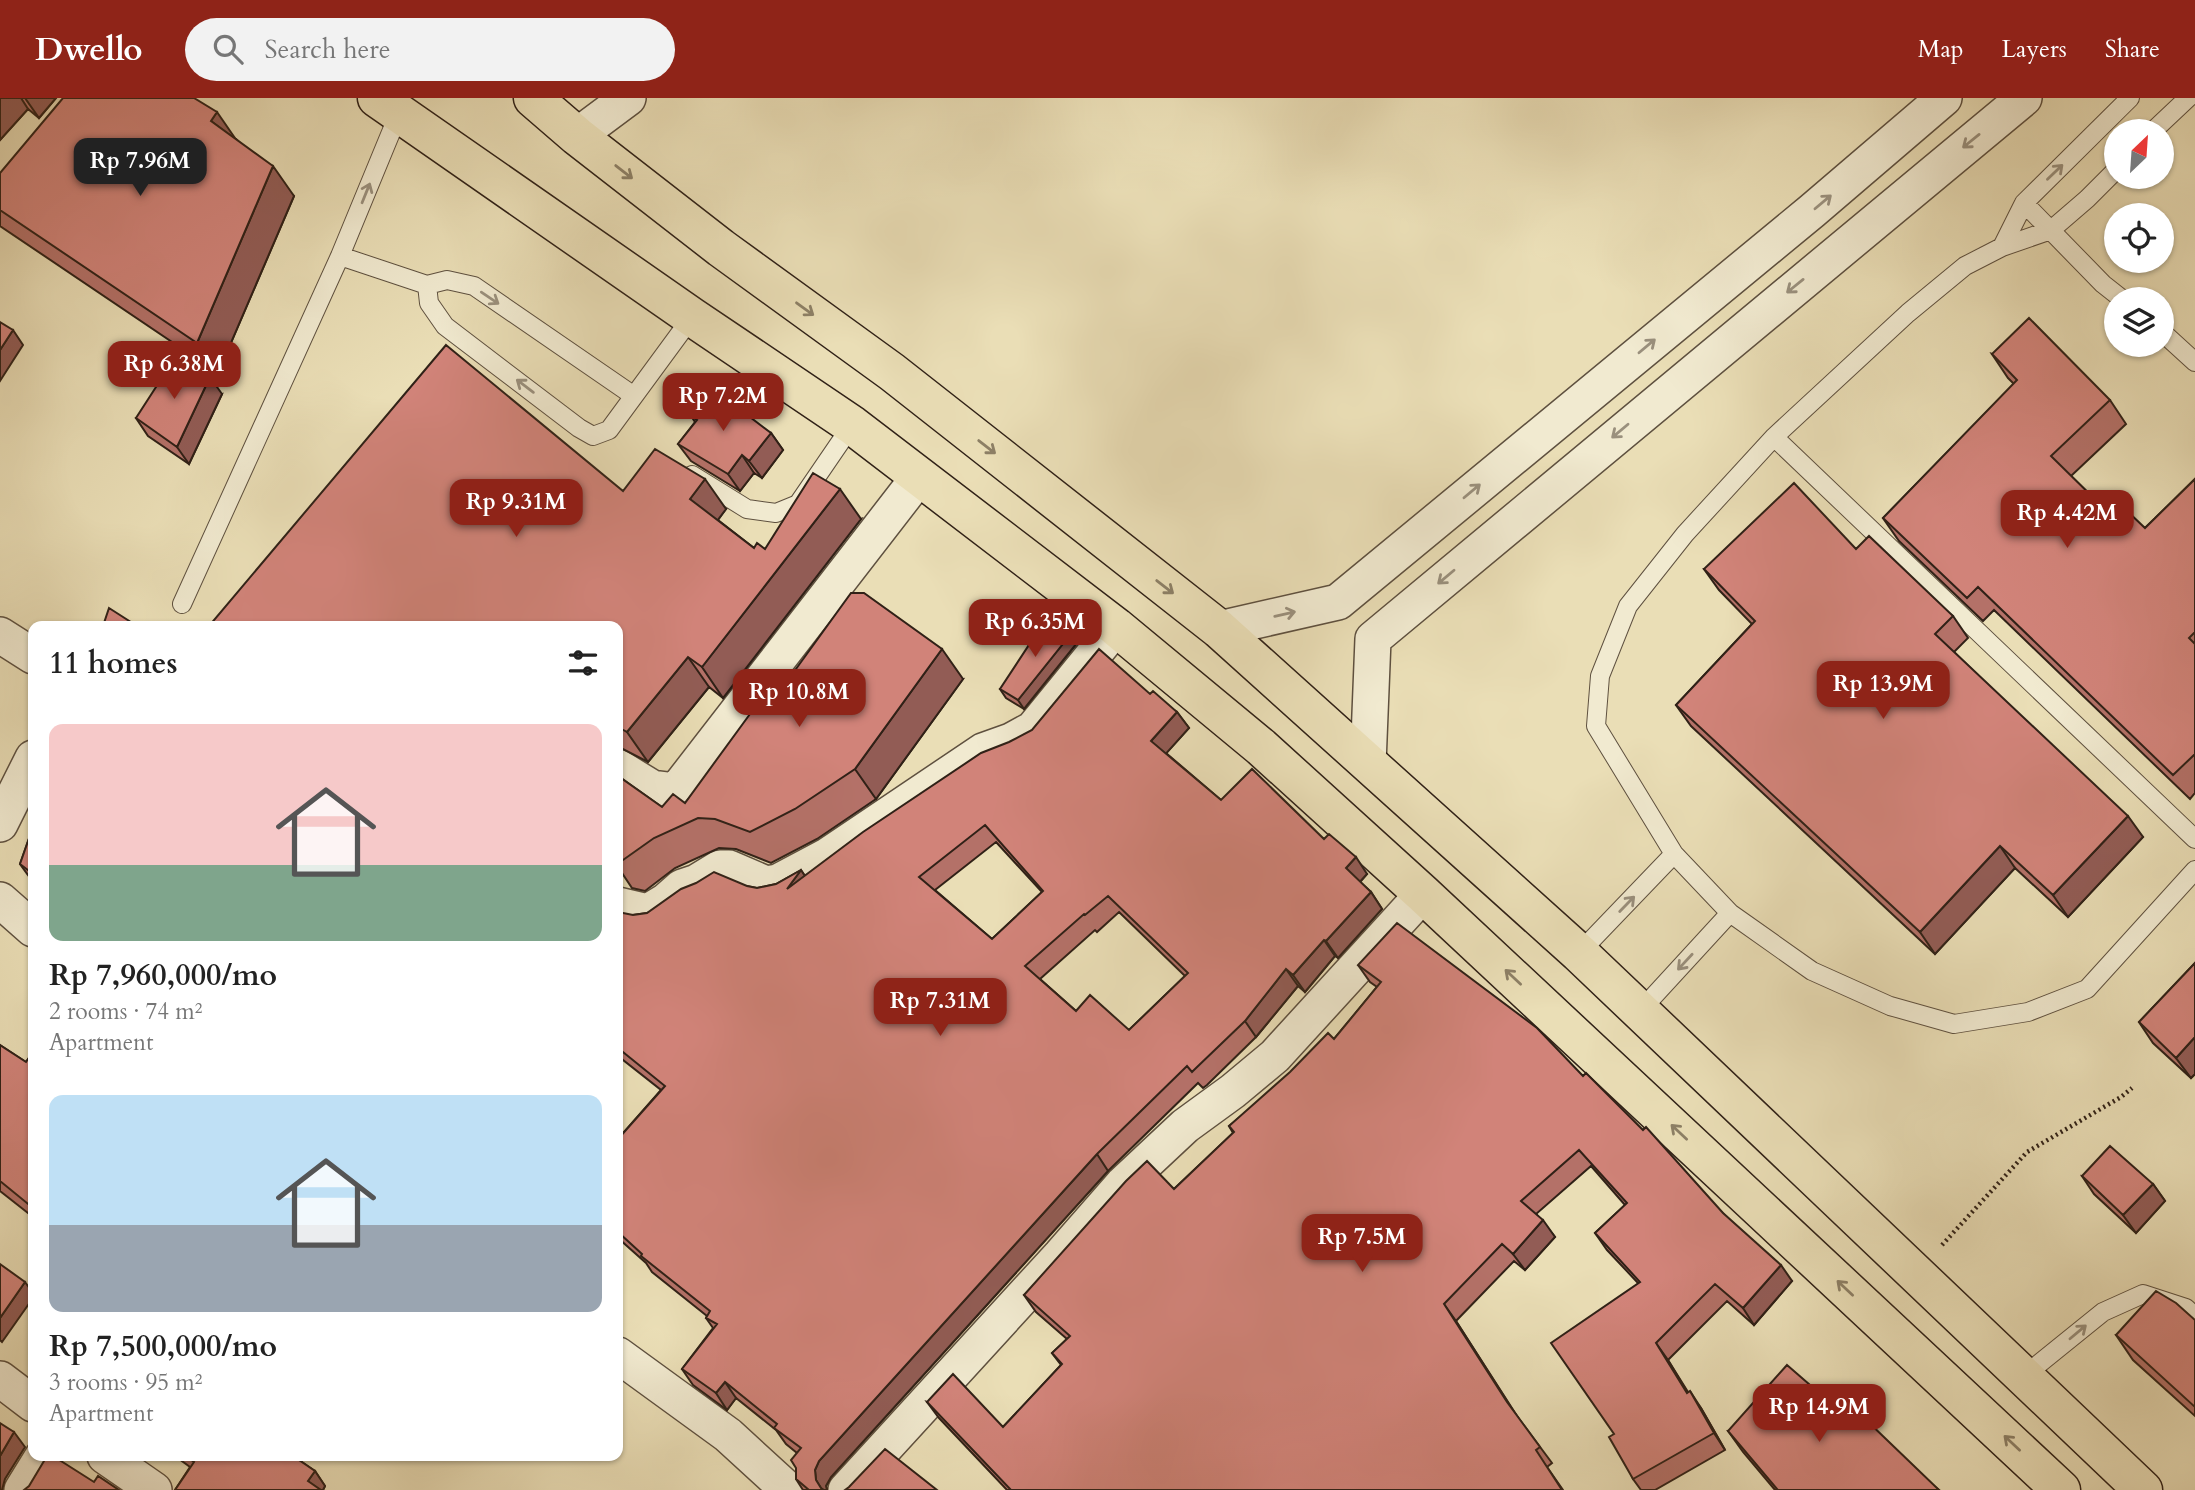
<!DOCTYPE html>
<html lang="en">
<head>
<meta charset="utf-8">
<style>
	body { margin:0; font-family:Cardo,serif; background:#f2f2f2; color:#222; height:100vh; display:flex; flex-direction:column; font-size:26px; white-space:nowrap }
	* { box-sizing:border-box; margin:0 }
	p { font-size:23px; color:#767676 }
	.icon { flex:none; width:38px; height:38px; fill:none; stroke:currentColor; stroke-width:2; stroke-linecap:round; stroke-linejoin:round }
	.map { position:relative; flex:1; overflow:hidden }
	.side { position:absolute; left:28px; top:523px; width:595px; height:840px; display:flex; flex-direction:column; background:#fff; border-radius:14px; box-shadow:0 2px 5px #0004 }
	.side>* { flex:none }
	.needle { width:46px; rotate:25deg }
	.controls { position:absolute; left:2104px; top:21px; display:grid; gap:14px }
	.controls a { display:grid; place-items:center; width:70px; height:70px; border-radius:50%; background:#fff; box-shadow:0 2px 5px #0004; font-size:35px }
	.price { position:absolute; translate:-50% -60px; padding:0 16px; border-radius:14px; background:#8f2418; color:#fff; font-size:23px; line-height:46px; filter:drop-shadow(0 2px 4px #0008) }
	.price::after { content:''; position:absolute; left:50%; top:42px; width:21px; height:16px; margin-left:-10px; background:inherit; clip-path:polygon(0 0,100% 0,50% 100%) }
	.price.on { background:#222; color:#fff }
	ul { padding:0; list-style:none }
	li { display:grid; align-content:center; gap:14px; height:371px; padding:0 21px }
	li span { display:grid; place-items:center; height:217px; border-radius:14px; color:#555 }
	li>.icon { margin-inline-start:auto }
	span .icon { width:126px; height:126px; fill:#fffc; stroke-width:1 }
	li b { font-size:30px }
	h2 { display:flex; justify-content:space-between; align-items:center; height:84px; padding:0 21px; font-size:30px }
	header { display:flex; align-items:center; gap:42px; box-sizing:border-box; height:98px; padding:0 35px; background:#8f2418; color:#fff }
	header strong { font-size:33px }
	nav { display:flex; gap:38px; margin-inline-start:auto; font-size:24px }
	.search { width:490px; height:63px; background:#f2f2f2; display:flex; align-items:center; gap:18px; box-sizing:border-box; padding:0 24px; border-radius:38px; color:#767676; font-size:26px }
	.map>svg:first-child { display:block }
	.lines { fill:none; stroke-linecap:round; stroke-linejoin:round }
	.service-casing { stroke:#5e503f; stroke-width:20 }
	.minor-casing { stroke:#5e503f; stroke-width:38 }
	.trunk-casing { stroke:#302117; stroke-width:41 }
	.path { stroke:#302117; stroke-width:4.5; stroke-dasharray:2 3.5; stroke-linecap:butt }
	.service { stroke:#f1ead0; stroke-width:18 }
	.minor { stroke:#f1ead0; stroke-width:35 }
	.trunk { stroke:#eadeb6; stroke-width:38 }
	.wall { fill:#b47168; stroke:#302117; stroke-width:2; fill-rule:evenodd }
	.shaded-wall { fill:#925c55; stroke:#302117; stroke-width:2 }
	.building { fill:#d18379; stroke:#302117; stroke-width:2; fill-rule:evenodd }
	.oneway { stroke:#9a907d }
	.oneway2 { stroke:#8d8066 }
</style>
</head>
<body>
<header>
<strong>Dwello</strong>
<div class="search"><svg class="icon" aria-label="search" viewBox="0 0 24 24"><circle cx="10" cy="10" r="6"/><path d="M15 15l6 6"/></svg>Search here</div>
<nav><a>Map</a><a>Layers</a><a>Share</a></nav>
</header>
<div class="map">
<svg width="2195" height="1392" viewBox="0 0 2195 1392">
	<rect width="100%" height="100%" fill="#eadeb6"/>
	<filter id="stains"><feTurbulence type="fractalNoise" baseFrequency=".00286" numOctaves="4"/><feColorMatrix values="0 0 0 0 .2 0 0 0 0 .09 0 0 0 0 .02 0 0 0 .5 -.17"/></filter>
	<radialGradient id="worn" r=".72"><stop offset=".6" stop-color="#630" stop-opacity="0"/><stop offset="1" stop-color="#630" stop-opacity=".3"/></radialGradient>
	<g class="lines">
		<defs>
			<path id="service" d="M 2153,33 L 2188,0
				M 2116,72 L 2087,101 L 2051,132 L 2002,149 L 1965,168 L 1908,215 L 1774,339 L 1685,436 L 1628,508 L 1600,578 L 1596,628 L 1674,756 L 1730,815 L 1812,873 L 1890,908 L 1954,926 L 2028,914 L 2087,891 L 2195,772
				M 2024,105 L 2103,186 L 2122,201
				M 2002,149 L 2024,105 L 2130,0
				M 340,158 L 427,187 L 447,182 L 474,188 L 634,298
				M 427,187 L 429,205 L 445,228 L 579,330 L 593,338 L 609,332 L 692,219
				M 2161,233 L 2195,264
				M 1774,339 L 2195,741
				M 692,377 L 747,411 L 776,415 L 798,406 L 852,327
				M 182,506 L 340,158 L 399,15
				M 1579,855 L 1674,756
				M 1640,913 L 1730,815
				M 2025,1277 L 2103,1214 L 2143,1196 L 2186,1210 L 2195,1219"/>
			<path id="minor" d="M 577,38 L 628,0
				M 1219,531 L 1338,504 L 1812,113 L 1944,0
				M 0,537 L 33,558
				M 1368,666 L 1373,541 L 2024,0
				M 618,669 L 652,690 L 676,693 L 919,379
				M 0,726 L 33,660
				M 0,802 L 33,831
				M 618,807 L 648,814 L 666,803 L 682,789 L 697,784 L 720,770 L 729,770 L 766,786 L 778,784 L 827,758 L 983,653 L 1011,643 L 1033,631 L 1116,529
				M 618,1257 L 728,1337 L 788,1392
				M 0,1281 L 33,1306
				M 105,1358 L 154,1392
				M 22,1392 L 43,1358
				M 846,1392 L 1061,1157 L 1123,1086 L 1185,1028 L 1233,993 L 1275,958 L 1423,796"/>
			<path id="trunk" d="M 377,0 L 692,219 L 852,327 L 1116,529 L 1261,649 L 1423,796 L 2061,1392
				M 533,0 L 577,38 L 721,150 L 892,274 L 1219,531 L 1579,855 L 2143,1392"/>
		</defs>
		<use href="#service" class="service-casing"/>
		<use href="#minor" class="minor-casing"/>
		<use href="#trunk" class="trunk-casing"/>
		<path class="path" d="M 1942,1147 L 2027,1054 L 2121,999 L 2132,990"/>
		<use href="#service" class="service"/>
		<use href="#minor" class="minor"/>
		<use href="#trunk" class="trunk"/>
	</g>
	<path class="wall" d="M 0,0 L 56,0 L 39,20 L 28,11 L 0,42 Z
		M 236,41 L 294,98 L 218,275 L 0,128 L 0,75 Z
		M 1992,256 L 2110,302 L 2126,326 L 2071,378 L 2114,420 L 2145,430 L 2195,381 L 2195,695 L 2190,701 L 1994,512 L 1983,523 L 1899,443 L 1883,420 L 2014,286 L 2008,280 Z
		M 222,296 L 189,366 L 148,338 L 136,320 Z
		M 691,318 L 771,335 L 783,352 L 762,380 L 754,375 L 740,393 L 691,363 L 678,346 L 695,324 Z
		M 623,393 L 726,411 L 718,422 L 754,450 L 765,451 L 861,421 L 723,600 L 709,589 L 648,664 L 619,649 L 618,649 L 618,528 Z
		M 1856,451 L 1953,518 L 1968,540 L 1954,554 L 2143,739 L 2068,819 L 2015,770 L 1935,856 L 1691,628 L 1676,607 L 1752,526 L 1719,492 L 1704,471 Z
		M 1077,545 L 1024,611 L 1006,600 L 1000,591 Z
		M 963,581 L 876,701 L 817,741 L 771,765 L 736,751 L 719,750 L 675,770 L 645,793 L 632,790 L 618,769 L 618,678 L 662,709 L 685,705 L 767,611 Z
		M 1150,596 L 1177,614 L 1189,630 L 1166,655 L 1221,702 L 1324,741 L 1367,776 L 1360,784 L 1371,794 L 1382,811 L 1338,860 L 1335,858 L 1305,894 L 1298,888 L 1256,939 L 1207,987 L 1203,990 L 1198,985 L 1108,1073 L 831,1379 L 826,1388 L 827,1392 L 803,1392 L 796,1381 L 797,1355 L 786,1346 L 776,1332 L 736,1300 L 727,1312 L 693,1287 L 682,1271 L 713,1230 L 706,1220 L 707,1218 L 652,1174 L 646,1165 L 618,1140 L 618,1041 L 661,992 L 618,958 L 633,817 L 647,815 L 747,788 L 757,790 L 776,786 L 801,772 L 805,778 ZM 996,744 L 1042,794 L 992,841 L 935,792 ZM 1119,814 L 1185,878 L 1129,932 L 1076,913 L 1040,881 L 1095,832 L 1097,834 Z
		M 33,729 L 33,784 L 20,766 Z
		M 2195,865 L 2195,976 L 2191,980 L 2153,945 L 2139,924 Z
		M 1358,867 L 1583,978 L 1792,1183 L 1754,1227 L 1727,1203 L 1668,1262 L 1688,1294 L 1701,1310 L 1725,1352 L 1655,1392 L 1641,1392 L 1633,1381 L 1614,1336 L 1638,1185 L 1607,1152 L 1595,1135 L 1625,1107 L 1591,1068 L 1536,1116 L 1555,1139 L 1525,1172 L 1514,1163 L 1456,1223 L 1514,1314 L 1552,1365 L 1547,1369 L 1563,1392 L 1007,1392 L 939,1320 L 927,1304 L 1003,1329 L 1061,1267 L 1052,1255 L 1067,1241 L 1036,1214 L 1024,1197 L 1174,1091 L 1233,1035 L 1229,1028 L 1334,941 L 1377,889 L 1370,884 Z
		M 0,947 L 26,964 L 33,954 L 33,1119 L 0,1093 Z
		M 2082,1078 L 2153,1086 L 2165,1103 L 2136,1135 L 2094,1096 Z
		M 2195,1222 L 2195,1318 L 2133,1262 L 2116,1237 Z
		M 1855,1326 L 1939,1392 L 1775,1392 L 1743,1354 L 1728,1333 Z
		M 175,1358 L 293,1358 L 315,1373 L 325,1388 L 323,1392 L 175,1392 L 190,1369 Z"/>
	<path class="shaded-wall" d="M 0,0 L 21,0 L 28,11 L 0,42 Z
		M 25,0 L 56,0 L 39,20 Z
		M 217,14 L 237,43 L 211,23 Z
		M 273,68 L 294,98 L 218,275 L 197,245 Z
		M 13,232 L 23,247 L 0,283 L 0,252 Z
		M 210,279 L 222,296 L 189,366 L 177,349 Z
		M 771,335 L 783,352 L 762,380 L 749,363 Z
		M 742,357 L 754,375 L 740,393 L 728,376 Z
		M 705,381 L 726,411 L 711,431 L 690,401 Z
		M 840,391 L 861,421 L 723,600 L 702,569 Z
		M 1070,537 L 1077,545 L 1024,611 L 1018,602 Z
		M 942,551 L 963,581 L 876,701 L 855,671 Z
		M 688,559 L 709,589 L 648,664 L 627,634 Z
		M 1177,614 L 1189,630 L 1163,659 L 1151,643 Z
		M 2128,718 L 2143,739 L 2068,819 L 2053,797 Z
		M 2000,748 L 2015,770 L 1935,856 L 1920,834 Z
		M 1356,759 L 1367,776 L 1357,787 L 1346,770 Z
		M 801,772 L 812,789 L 787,791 Z
		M 1371,794 L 1382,811 L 1338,860 L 1326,843 Z
		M 1324,842 L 1335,858 L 1305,894 L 1293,877 Z
		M 1286,871 L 1298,888 L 1256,939 L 1245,923 Z
		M 2195,939 L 2195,976 L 2191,980 L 2176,960 Z
		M 1097,1056 L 1108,1073 L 831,1379 L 826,1388 L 827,1392 L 822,1392 L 816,1382 L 815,1372 L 819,1363 Z
		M 2153,1086 L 2165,1103 L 2136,1135 L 2123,1117 Z
		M 1543,1122 L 1555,1139 L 1525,1172 L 1513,1156 Z
		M 1781,1167 L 1792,1183 L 1754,1227 L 1743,1210 Z
		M 25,1184 L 33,1195 L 33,1200 L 2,1244 L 0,1242 L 0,1220 Z
		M 1444,1206 L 1456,1223 L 1519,1321 L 1507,1304 Z
		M 1656,1245 L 1668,1262 L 1698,1312 L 1687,1295 Z
		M 725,1284 L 736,1300 L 727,1312 L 716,1295 Z
		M 1690,1293 L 1701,1310 L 1725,1352 L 1714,1335 Z
		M 14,1334 L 25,1349 L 5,1381 L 2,1392 L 0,1392 L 0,1358 Z
		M 315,1373 L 325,1388 L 323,1392 L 314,1392 L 308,1383 Z"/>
	<path class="building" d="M 63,0 L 194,0 L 217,14 L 211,23 L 273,68 L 197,245 L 0,112 L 0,75 Z
		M 2029,220 L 2110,302 L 2051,358 L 2114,420 L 2124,410 L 2145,430 L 2195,381 L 2195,534 L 2189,540 L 2195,546 L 2195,656 L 2173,677 L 1978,489 L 1967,500 L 1883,420 L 2017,282 L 1992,256 Z
		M 0,224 L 13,232 L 0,252 Z
		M 446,247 L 623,393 L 655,351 L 705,381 L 690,401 L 754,450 L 757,445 L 765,451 L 813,375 L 840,391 L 702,569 L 688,559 L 627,634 L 618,629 L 618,528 L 209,528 Z
		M 176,258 L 210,279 L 177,349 L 136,320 Z
		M 712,290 L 771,335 L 749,363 L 742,357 L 728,376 L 678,346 L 697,322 L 691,318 Z
		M 1794,385 L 1856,451 L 1869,438 L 1953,518 L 1935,536 L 2128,718 L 2053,797 L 2000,748 L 1920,834 L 1676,607 L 1755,523 L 1704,471 Z
		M 851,495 L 864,495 L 942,551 L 855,671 L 795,711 L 750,734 L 715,721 L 698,720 L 654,740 L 623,762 L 618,761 L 618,753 L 621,750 L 618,748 L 618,678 L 662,709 L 673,696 L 685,705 L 758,605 L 767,611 Z
		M 109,510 L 137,528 L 103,528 Z
		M 1046,521 L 1070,537 L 1018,602 L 1000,591 Z
		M 1099,551 L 1150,596 L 1153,593 L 1177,614 L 1151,643 L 1221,702 L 1252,671 L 1324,741 L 1329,736 L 1356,759 L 1346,770 L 1371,794 L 1326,843 L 1324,842 L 1293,877 L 1286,871 L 1245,923 L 1195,971 L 1192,974 L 1187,968 L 1097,1056 L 819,1363 L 815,1372 L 816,1382 L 821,1390 L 824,1392 L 809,1392 L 796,1381 L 796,1370 L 791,1362 L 801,1350 L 774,1330 L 777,1326 L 725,1284 L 716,1295 L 682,1271 L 717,1226 L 706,1220 L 710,1213 L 641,1158 L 642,1156 L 618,1134 L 618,1041 L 665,988 L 618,950 L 618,814 L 633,817 L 647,815 L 681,791 L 696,785 L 714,774 L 747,788 L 757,790 L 776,786 L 801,772 L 787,791 L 863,734 L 981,655 L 1009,644 L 1032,632 ZM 985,727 L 1043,793 L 992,841 L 919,779 ZM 1108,798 L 1188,875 L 1129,932 L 1090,897 L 1076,913 L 1025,868 L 1084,816 L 1085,817 Z
		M 33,729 L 33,776 L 20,766 Z
		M 1397,825 L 1537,930 L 1583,978 L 1586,975 L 1643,1032 L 1646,1029 L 1723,1115 L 1781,1167 L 1743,1210 L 1715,1186 L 1656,1245 L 1687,1295 L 1690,1293 L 1714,1335 L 1633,1381 L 1609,1339 L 1614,1336 L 1551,1245 L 1640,1184 L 1595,1135 L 1627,1105 L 1579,1052 L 1521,1103 L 1543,1122 L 1513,1156 L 1502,1146 L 1444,1206 L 1507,1304 L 1540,1349 L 1536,1352 L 1562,1392 L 1011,1392 L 927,1304 L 953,1276 L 1003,1329 L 1062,1266 L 1052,1255 L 1070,1238 L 1024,1197 L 1126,1083 L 1147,1063 L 1174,1091 L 1234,1034 L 1229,1028 L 1290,974 L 1328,935 L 1334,941 L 1381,884 L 1358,867 Z
		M 2195,865 L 2195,939 L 2176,960 L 2139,924 Z
		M 0,947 L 26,964 L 33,954 L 33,1110 L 0,1083 Z
		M 2110,1048 L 2153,1086 L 2123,1117 L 2082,1078 Z
		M 0,1166 L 25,1184 L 0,1220 Z
		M 2156,1193 L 2176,1205 L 2195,1222 L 2195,1309 L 2116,1237 Z
		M 1787,1267 L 1855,1326 L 1862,1318 L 1939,1392 L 1776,1392 L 1777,1391 L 1728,1333 Z
		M 0,1325 L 14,1334 L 0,1358 Z
		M 885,1351 L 937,1392 L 845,1392 L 849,1389 Z
		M 47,1358 L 53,1358 L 94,1384 L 98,1378 L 119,1392 L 24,1392 L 29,1388 Z
		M 186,1358 L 293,1358 L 315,1373 L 308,1383 L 321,1392 L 175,1392 L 194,1364 Z"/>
	<defs><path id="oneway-shaft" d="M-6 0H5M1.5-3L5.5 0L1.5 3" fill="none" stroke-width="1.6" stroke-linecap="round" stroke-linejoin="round" transform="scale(1.75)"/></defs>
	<g class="oneway">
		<use href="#oneway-shaft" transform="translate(1971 43) rotate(141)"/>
		<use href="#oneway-shaft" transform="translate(2055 74) rotate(-44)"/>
		<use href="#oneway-shaft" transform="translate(366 95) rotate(-68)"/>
		<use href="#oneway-shaft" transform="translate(1823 104) rotate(-40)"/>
		<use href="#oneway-shaft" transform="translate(1795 188) rotate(141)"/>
		<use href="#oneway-shaft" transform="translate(490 200) rotate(34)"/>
		<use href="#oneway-shaft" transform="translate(1647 248) rotate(-40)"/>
		<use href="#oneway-shaft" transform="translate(525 288) rotate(-143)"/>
		<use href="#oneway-shaft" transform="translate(1620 333) rotate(140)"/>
		<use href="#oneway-shaft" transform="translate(1472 393) rotate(-40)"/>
		<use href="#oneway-shaft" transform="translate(1446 479) rotate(140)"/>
		<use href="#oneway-shaft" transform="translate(1285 516) rotate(-13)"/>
		<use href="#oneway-shaft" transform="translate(1627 806) rotate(-46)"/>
		<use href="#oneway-shaft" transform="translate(1685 864) rotate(133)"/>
		<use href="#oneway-shaft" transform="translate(2078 1234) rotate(-40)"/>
	</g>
	<g class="oneway2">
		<use href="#oneway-shaft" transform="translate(624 74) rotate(38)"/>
		<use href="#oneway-shaft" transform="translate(805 211) rotate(36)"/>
		<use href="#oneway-shaft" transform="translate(987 349) rotate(38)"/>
		<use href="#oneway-shaft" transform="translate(1165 489) rotate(38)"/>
		<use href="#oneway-shaft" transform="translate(1513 879) rotate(-137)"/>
		<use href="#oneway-shaft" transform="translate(1679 1034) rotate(-137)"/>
		<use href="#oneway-shaft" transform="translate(1845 1190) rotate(-137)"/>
		<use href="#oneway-shaft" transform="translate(2012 1345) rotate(-137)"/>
	</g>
	<rect width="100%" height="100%" filter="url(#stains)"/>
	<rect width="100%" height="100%" fill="url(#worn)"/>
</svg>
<div class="controls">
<a><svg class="needle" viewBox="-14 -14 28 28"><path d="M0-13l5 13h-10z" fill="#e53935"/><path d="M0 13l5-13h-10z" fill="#767676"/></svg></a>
<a><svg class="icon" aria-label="locate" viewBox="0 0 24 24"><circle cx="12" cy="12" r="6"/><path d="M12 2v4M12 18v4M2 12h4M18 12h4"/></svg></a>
<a><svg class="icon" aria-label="layers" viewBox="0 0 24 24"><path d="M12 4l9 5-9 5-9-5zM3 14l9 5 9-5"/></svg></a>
</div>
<b class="price on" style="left:140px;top:100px">Rp 7.96M</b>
<b class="price" style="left:174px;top:303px">Rp 6.38M</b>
<b class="price" style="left:723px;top:335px">Rp 7.2M</b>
<b class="price" style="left:516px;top:441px">Rp 9.31M</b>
<b class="price" style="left:2067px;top:452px">Rp 4.42M</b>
<b class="price" style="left:1035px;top:561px">Rp 6.35M</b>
<b class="price" style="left:1883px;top:623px">Rp 13.9M</b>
<b class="price" style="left:799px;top:631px">Rp 10.8M</b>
<b class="price" style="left:940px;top:940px">Rp 7.31M</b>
<b class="price" style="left:1362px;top:1176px">Rp 7.5M</b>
<b class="price" style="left:1819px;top:1346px">Rp 14.9M</b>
<section class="side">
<h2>11 homes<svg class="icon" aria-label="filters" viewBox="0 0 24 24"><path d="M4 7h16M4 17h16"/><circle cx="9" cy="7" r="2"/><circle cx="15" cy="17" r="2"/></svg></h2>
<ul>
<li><span style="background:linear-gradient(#f6c9c9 65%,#7fa58c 0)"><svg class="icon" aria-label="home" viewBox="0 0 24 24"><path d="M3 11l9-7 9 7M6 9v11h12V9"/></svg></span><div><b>Rp 7,960,000/mo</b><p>2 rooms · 74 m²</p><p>Apartment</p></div></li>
<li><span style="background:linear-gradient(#bfe0f5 60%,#9aa5b1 0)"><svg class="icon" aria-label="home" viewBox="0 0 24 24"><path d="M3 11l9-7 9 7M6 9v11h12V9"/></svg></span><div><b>Rp 7,500,000/mo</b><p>3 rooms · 95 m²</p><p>Apartment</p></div></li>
</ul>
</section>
</div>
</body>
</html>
